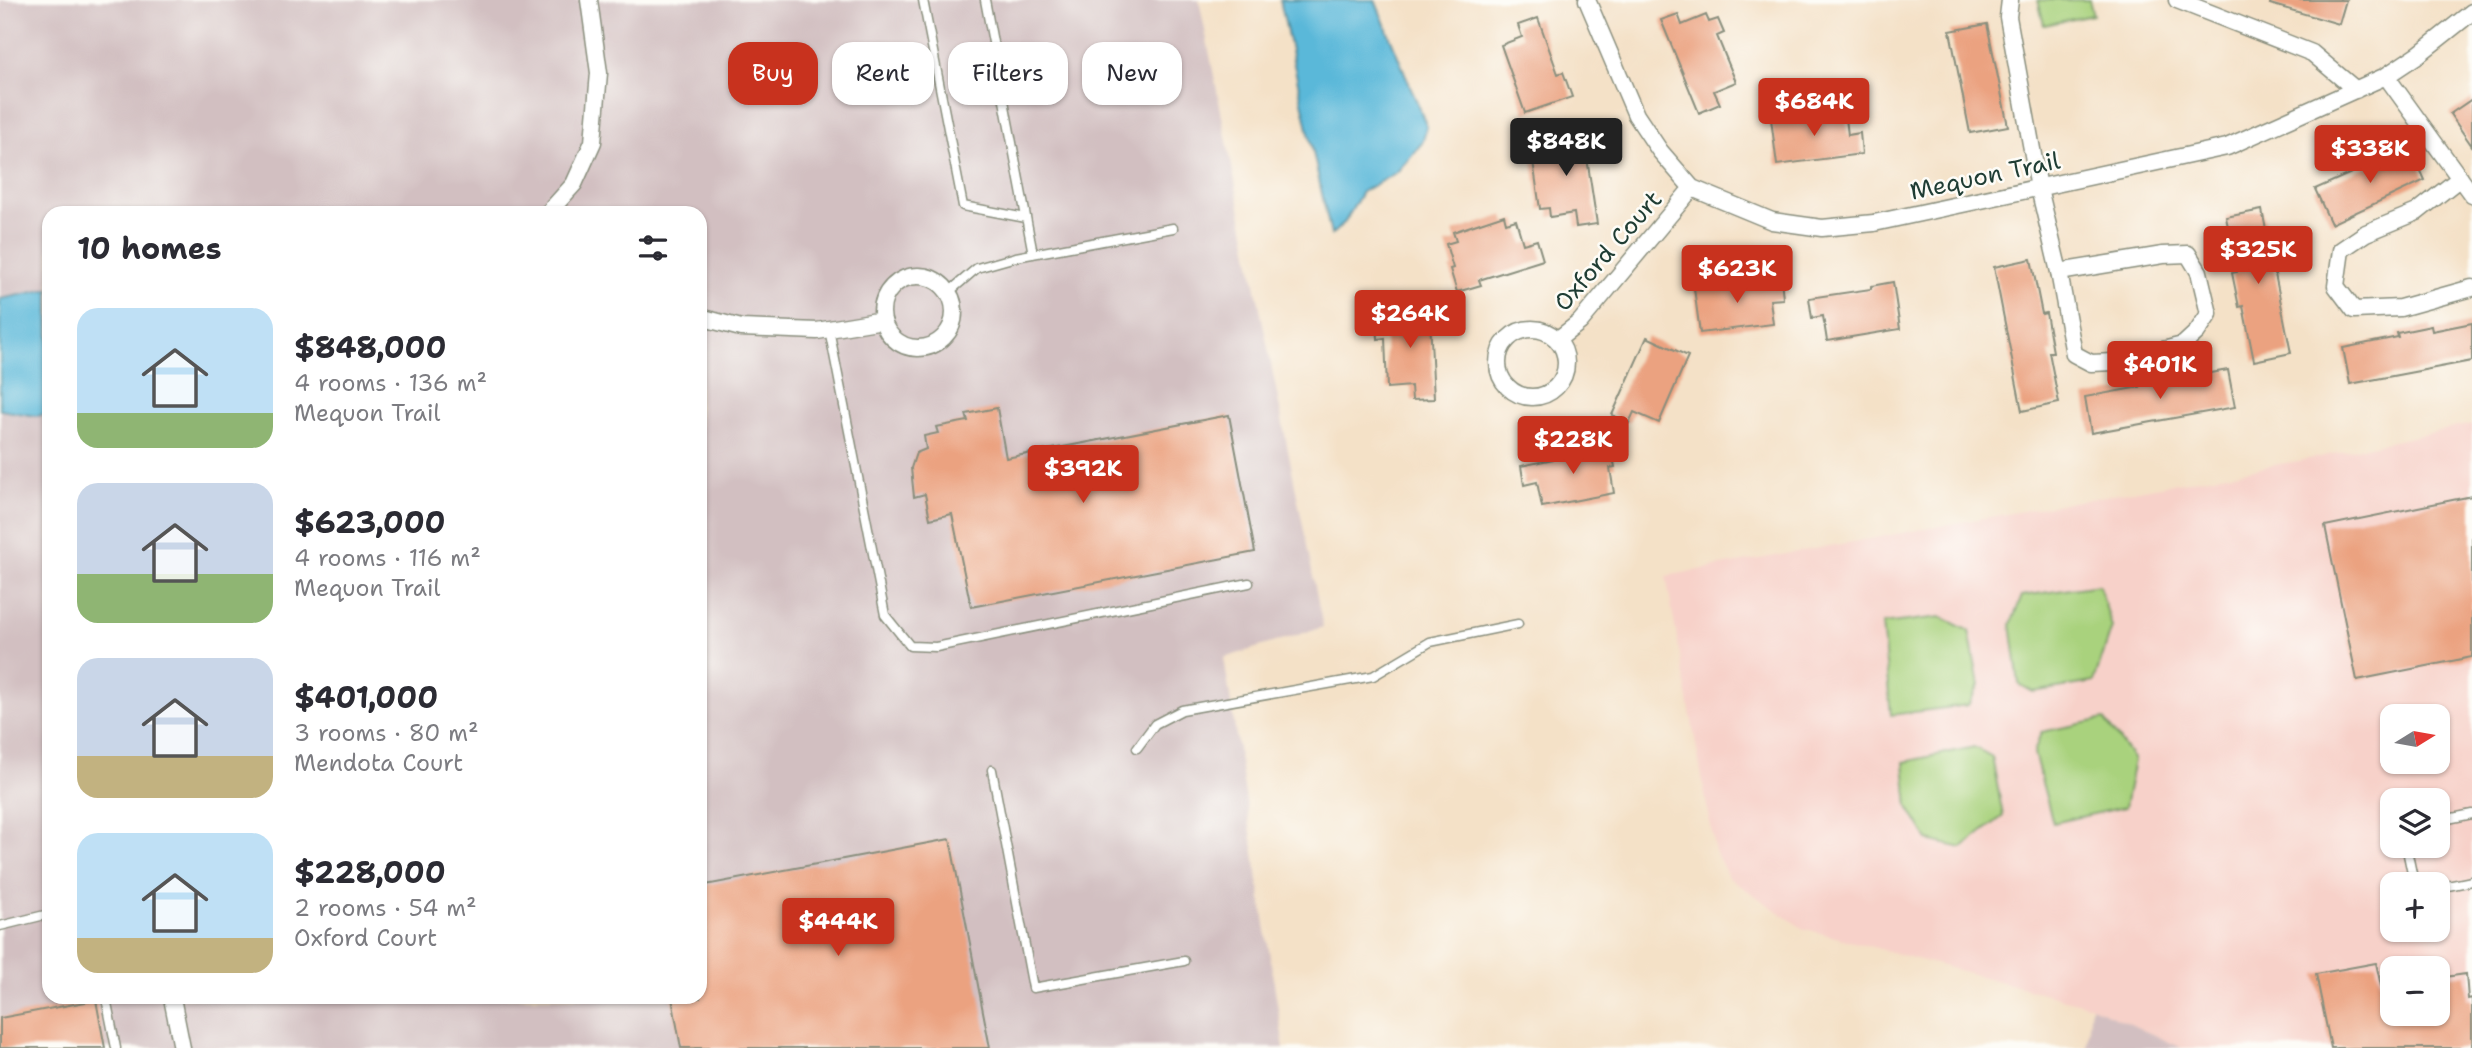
<!DOCTYPE html>
<html lang="en">
<head>
<meta charset="utf-8">
<style>
	body { margin:0; font-family:"Shantell Sans",sans-serif; background:#f7f7f7; color:#2b2b33; height:100vh; display:flex; flex-direction:column; font-size:26px; white-space:nowrap }
	* { box-sizing:border-box; margin:0 }
	p { font-size:23px; color:#7c7c81 }
	.icon { flex:none; width:38px; height:38px; fill:none; stroke:currentColor; stroke-width:2; stroke-linecap:round; stroke-linejoin:round }
	.map { position:relative; flex:1; overflow:hidden }
	.side { position:absolute; left:42px; top:206px; width:665px; height:798px; display:flex; flex-direction:column; background:#fff; border-radius:21px; box-shadow:0 2px 5px #0004 }
	.side>* { flex:none }
	.banner { position:absolute; left:728px; top:42px; width:665px; height:63px; display:flex; gap:14px }
	.needle { width:46px; rotate:79deg }
	.tools { position:absolute; left:2380px; top:704px; display:grid; gap:14px }
	.tools a { display:grid; place-items:center; width:70px; height:70px; border-radius:14px; background:#fff; box-shadow:0 2px 5px #0004; font-size:35px }
	.price { position:absolute; translate:-50% -60px; padding:0 16px; border-radius:7px; background:#c8321e; color:#fff; font-size:23px; line-height:46px; filter:drop-shadow(0 2px 4px #0008) }
	.price::after { content:''; position:absolute; left:50%; top:42px; width:21px; height:16px; margin-left:-10px; background:inherit; clip-path:polygon(0 0,100% 0,50% 100%) }
	.price.current { background:#222; color:#fff }
	ul { padding:0; list-style:none }
	li { display:flex; align-items:center; gap:21px; height:175px; padding:0 35px }
	li span { display:grid; place-items:center; flex:none; width:196px; height:140px; border-radius:21px; color:#555 }
	li>.icon { margin-inline-start:auto }
	span .icon { width:84px; height:84px; fill:#fffc; stroke-width:1 }
	li b { font-size:30px }
	h2 { display:flex; justify-content:space-between; align-items:center; height:84px; padding:0 35px; font-size:30px }
	.chip { padding:0 24px; border-radius:21px; background:#fff; box-shadow:0 2px 5px #0004; font-size:24px; line-height:63px }
	.chip.current { background:#c8321e; color:#fff }
	.map>svg:first-child { display:block }
	.built { fill:#f7d1c9; fill-rule:evenodd }
	.industrial { fill:#d2bfc1; fill-rule:evenodd }
	.green { fill:#a9d27d; stroke:#648858; stroke-width:2 }
	.water { fill:#5ab8d9; stroke:#3c7a86; stroke-width:2 }
	.building { fill:#eba280 }
	.lines { fill:none; stroke-linecap:round; stroke-linejoin:round }
	.service-casing { stroke:#8a8f7e; stroke-width:11 }
	.minor-casing { stroke:#8a8f7e; stroke-width:19 }
	.service { stroke:#fff; stroke-width:8 }
	.minor { stroke:#fff; stroke-width:16 }
	.labels { text-anchor:middle; dominant-baseline:central; stroke-width:5; stroke-linejoin:round; paint-order:stroke }
	.street-label { font-size:24px; fill:#1f3d34; stroke:#fdfcf7 }
</style>
</head>
<body>
<div class="map">
<svg width="2472" height="1048" viewBox="0 0 2472 1048">
	<rect width="100%" height="100%" fill="#fdfcf7"/>
	<filter id="ink" filterUnits="userSpaceOnUse"><feTurbulence type="fractalNoise" baseFrequency=".0143" numOctaves="2"/><feDisplacementMap in="SourceGraphic" scale="14" xChannelSelector="R" yChannelSelector="G"/><feConvolveMatrix kernelMatrix="1 2 1 2 8 2 1 2 1" color-interpolation-filters="sRGB"/></filter>
	<filter id="wash" filterUnits="userSpaceOnUse"><feTurbulence type="fractalNoise" baseFrequency=".00686" numOctaves="4" result="noise"/><feDisplacementMap in="SourceGraphic" scale="28" xChannelSelector="R" yChannelSelector="G"/><feGaussianBlur stdDeviation="1.57" result="paint"/><feColorMatrix in="noise" values="0 0 0 0 0 0 0 0 0 0 0 0 0 0 0 0 0 1.4 0 .05"/><feComposite in="paint" operator="in"/></filter>
	<g filter="url(#wash)">
		<rect width="100%" height="100%" fill="#f4e1c7"/>
		<path class="built" d="M 2472,424 L 2472,1048 L 2182,1048 L 2091,1006 L 1802,928 L 1728,877 L 1715,851 L 1666,576 L 2319,457 ZM 2392,716 L 2438,716 L 2438,761 L 2392,761 ZM 2392,800 L 2438,800 L 2438,845 L 2392,845 ZM 2392,884 L 2438,884 L 2438,929 L 2392,929 ZM 2392,968 L 2438,968 L 2438,1013 L 2392,1013 Z"/>
		<path class="industrial" d="M 0,0 L 1199,0 L 1323,627 L 1224,658 L 1284,1048 L 0,1048 ZM 49,214 L 700,214 L 700,998 L 49,998 Z
			M 2091,1006 L 2182,1048 L 2087,1048 Z"/>
		<path class="green" d="M 2038,0 L 2089,0 L 2093,15 L 2044,25 Z
			M 2099,585 L 2112,627 L 2094,682 L 2033,692 L 2019,684 L 2011,624 L 2022,596 Z
			M 1941,617 L 1969,631 L 1979,685 L 1968,705 L 1891,715 L 1882,624 Z
			M 2104,719 L 2134,760 L 2125,807 L 2053,823 L 2034,753 L 2041,732 Z
			M 1974,747 L 1992,757 L 2003,816 L 1962,848 L 1928,840 L 1908,807 L 1904,762 Z"/>
		<path class="water" d="M 1280,0 L 1375,0 L 1427,127 L 1422,143 L 1397,172 L 1362,192 L 1345,222 L 1331,235 Z
			M 49,289 L 49,414 L 36,416 L 0,410 L 0,299 Z"/>
		<g id="blocks">
			<path class="building" d="M 2271,0 L 2346,0 L 2339,24 L 2270,4 Z
				M 1678,14 L 1682,25 L 1706,15 L 1709,22 L 1718,19 L 1724,33 L 1717,36 L 1736,82 L 1714,91 L 1720,104 L 1699,113 L 1661,20 Z
				M 1538,18 L 1558,74 L 1563,72 L 1572,97 L 1525,113 L 1501,45 L 1522,37 L 1518,25 Z
				M 1987,24 L 2008,126 L 1970,133 L 1950,31 Z
				M 2472,99 L 2472,146 L 2450,114 Z
				M 1845,110 L 1848,135 L 1860,133 L 1862,154 L 1777,165 L 1771,119 Z
				M 1582,125 L 1597,224 L 1576,227 L 1574,213 L 1550,217 L 1549,208 L 1540,209 L 1532,154 L 1541,152 L 1540,144 L 1565,141 L 1563,128 Z
				M 2410,147 L 2425,180 L 2331,224 L 2315,189 Z
				M 2262,210 L 2291,353 L 2254,361 L 2243,306 L 2239,307 L 2232,273 L 2237,272 L 2226,217 Z
				M 1504,215 L 1506,223 L 1516,220 L 1523,244 L 1537,240 L 1543,260 L 1479,280 L 1481,285 L 1457,292 L 1450,269 L 1453,268 L 1446,244 L 1456,241 L 1453,232 Z
				M 2031,259 L 2042,314 L 2046,313 L 2053,352 L 2049,352 L 2059,403 L 2022,411 L 1994,267 Z
				M 1781,278 L 1783,299 L 1770,300 L 1773,324 L 1700,333 L 1694,288 Z
				M 1893,282 L 1900,329 L 1827,341 L 1823,316 L 1812,318 L 1809,298 L 1871,289 L 1871,286 Z
				M 1429,300 L 1434,399 L 1412,400 L 1411,386 L 1387,388 L 1385,338 L 1378,339 L 1377,323 L 1386,323 L 1386,314 L 1411,313 L 1411,301 Z
				M 2472,323 L 2472,361 L 2350,384 L 2343,348 L 2398,337 L 2397,333 L 2431,326 L 2432,331 Z
				M 1647,337 L 1688,356 L 1659,423 L 1634,412 L 1629,423 L 1612,415 Z
				M 2228,370 L 2235,407 L 2091,433 L 2085,397 L 2140,387 L 2139,382 L 2173,376 L 2173,380 Z
				M 997,408 L 1006,458 L 1229,415 L 1255,552 L 971,607 L 952,514 L 930,519 L 925,494 L 914,497 L 911,468 L 916,453 L 926,449 L 924,436 L 938,433 L 936,427 L 968,421 L 966,414 Z
				M 1610,443 L 1615,467 L 1610,468 L 1614,493 L 1542,507 L 1537,482 L 1524,485 L 1521,466 L 1586,452 L 1585,448 Z
				M 2472,496 L 2472,657 L 2357,680 L 2325,526 Z
				M 950,839 L 990,1048 L 681,1048 L 672,998 L 700,998 L 700,886 Z
				M 2376,963 L 2381,986 L 2392,985 L 2392,1013 L 2438,1013 L 2438,978 L 2466,974 L 2468,999 L 2472,998 L 2472,1048 L 2331,1048 L 2316,974 Z
				M 96,1000 L 105,1048 L 0,1048 L 0,1018 Z"/>
		</g>
	</g>
	<g filter="url(#ink)">
		<use href="#blocks" fill-opacity="0" stroke="#8a8f7e" stroke-width="2"/>
		<g class="lines">
			<defs>
				<path id="service" d="M 923,0 L 963,206 L 1026,218
					M 985,0 L 1033,254
					M 949,292 L 977,268 L 1016,257 L 1173,228
					M 829,329 L 885,615 L 910,646 L 936,647 L 1249,583
					M 1137,748 L 1155,724 L 1182,710 L 1373,676 L 1430,642 L 1518,624
					M 992,770 L 1033,988 L 1184,961
					M 2438,821 L 2472,814
					M 2406,845 L 2414,883 L 2418,884
					M 2438,888 L 2472,881
					M 0,926 L 49,914
					M 106,998 L 116,1048"/>
				<path id="minor" d="M 1587,0 L 1636,115 L 1660,151 L 1692,188 L 1772,221 L 1822,228 L 1874,223 L 2227,147 L 2386,76 L 2419,54 L 2472,12
					M 2010,0 L 2008,17 L 2039,188 L 2059,272 L 2074,354 L 2091,363 L 2114,362 L 2183,345 L 2197,332 L 2209,314 L 2199,272 L 2188,254 L 2163,255 L 2059,272
					M 2177,0 L 2312,53 L 2356,90
					M 2386,76 L 2472,195
					M 2460,178 L 2417,212 L 2366,233 L 2341,250 L 2336,286 L 2354,310 L 2400,308 L 2472,288
					M 547,214 L 574,184 L 593,142 L 599,73 L 589,0
					M882 312a36 36 0 1 1 72 0a36 36 0 1 1-72 0Z
					M 700,317 L 741,328 L 817,331 L 883,320
					M1498 363a34 34 0 1 1 68 0a34 34 0 1 1-68 0Z
					M 1557,340 L 1580,322 L 1692,188
					M 172,998 L 182,1048"/>
			</defs>
			<use href="#service" class="service-casing"/>
			<use href="#minor" class="minor-casing"/>
			<use href="#service" class="service"/>
			<use href="#minor" class="minor"/>
		</g>
	</g>
	<g class="labels">
		<g class="street-label">
			<text transform="translate(1985 176) rotate(-12)">Mequon Trail</text>
			<text transform="translate(1608 251) rotate(-49)">Oxford Court</text>
		</g>
	</g>
</svg>
<div class="tools">
<a><svg class="needle" viewBox="-14 -14 28 28"><path d="M0-13l5 13h-10z" fill="#e53935"/><path d="M0 13l5-13h-10z" fill="#7c7c81"/></svg></a>
<a><svg class="icon" aria-label="layers" viewBox="0 0 24 24"><path d="M12 4l9 5-9 5-9-5zM3 14l9 5 9-5"/></svg></a>
<a>+</a>
<a>−</a>
</div>
<b class="price" style="left:1814px;top:138px">$684K</b>
<b class="price current" style="left:1566px;top:178px">$848K</b>
<b class="price" style="left:2370px;top:185px">$338K</b>
<b class="price" style="left:2258px;top:286px">$325K</b>
<b class="price" style="left:1737px;top:305px">$623K</b>
<b class="price" style="left:1410px;top:350px">$264K</b>
<b class="price" style="left:2160px;top:401px">$401K</b>
<b class="price" style="left:1573px;top:476px">$228K</b>
<b class="price" style="left:1083px;top:505px">$392K</b>
<b class="price" style="left:838px;top:958px">$444K</b>
<div class="banner">
<a class="chip current">Buy</a>
<a class="chip">Rent</a>
<a class="chip">Filters</a>
<a class="chip">New</a>
</div>
<section class="side">
<h2>10 homes<svg class="icon" aria-label="filters" viewBox="0 0 24 24"><path d="M4 7h16M4 17h16"/><circle cx="9" cy="7" r="2"/><circle cx="15" cy="17" r="2"/></svg></h2>
<ul>
<li><span style="background:linear-gradient(#bfe0f5 75%,#8fb573 0)"><svg class="icon" aria-label="home" viewBox="0 0 24 24"><path d="M3 11l9-7 9 7M6 9v11h12V9"/></svg></span><div><b>$848,000</b><p>4 rooms · 136 m²</p><p>Mequon Trail</p></div></li>
<li><span style="background:linear-gradient(#c9d6e8 65%,#8fb573 0)"><svg class="icon" aria-label="home" viewBox="0 0 24 24"><path d="M3 11l9-7 9 7M6 9v11h12V9"/></svg></span><div><b>$623,000</b><p>4 rooms · 116 m²</p><p>Mequon Trail</p></div></li>
<li><span style="background:linear-gradient(#c9d6e8 70%,#c2b280 0)"><svg class="icon" aria-label="home" viewBox="0 0 24 24"><path d="M3 11l9-7 9 7M6 9v11h12V9"/></svg></span><div><b>$401,000</b><p>3 rooms · 80 m²</p><p>Mendota Court</p></div></li>
<li><span style="background:linear-gradient(#bfe0f5 75%,#c2b280 0)"><svg class="icon" aria-label="home" viewBox="0 0 24 24"><path d="M3 11l9-7 9 7M6 9v11h12V9"/></svg></span><div><b>$228,000</b><p>2 rooms · 54 m²</p><p>Oxford Court</p></div></li>
</ul>
</section>
</div>
</body>
</html>
